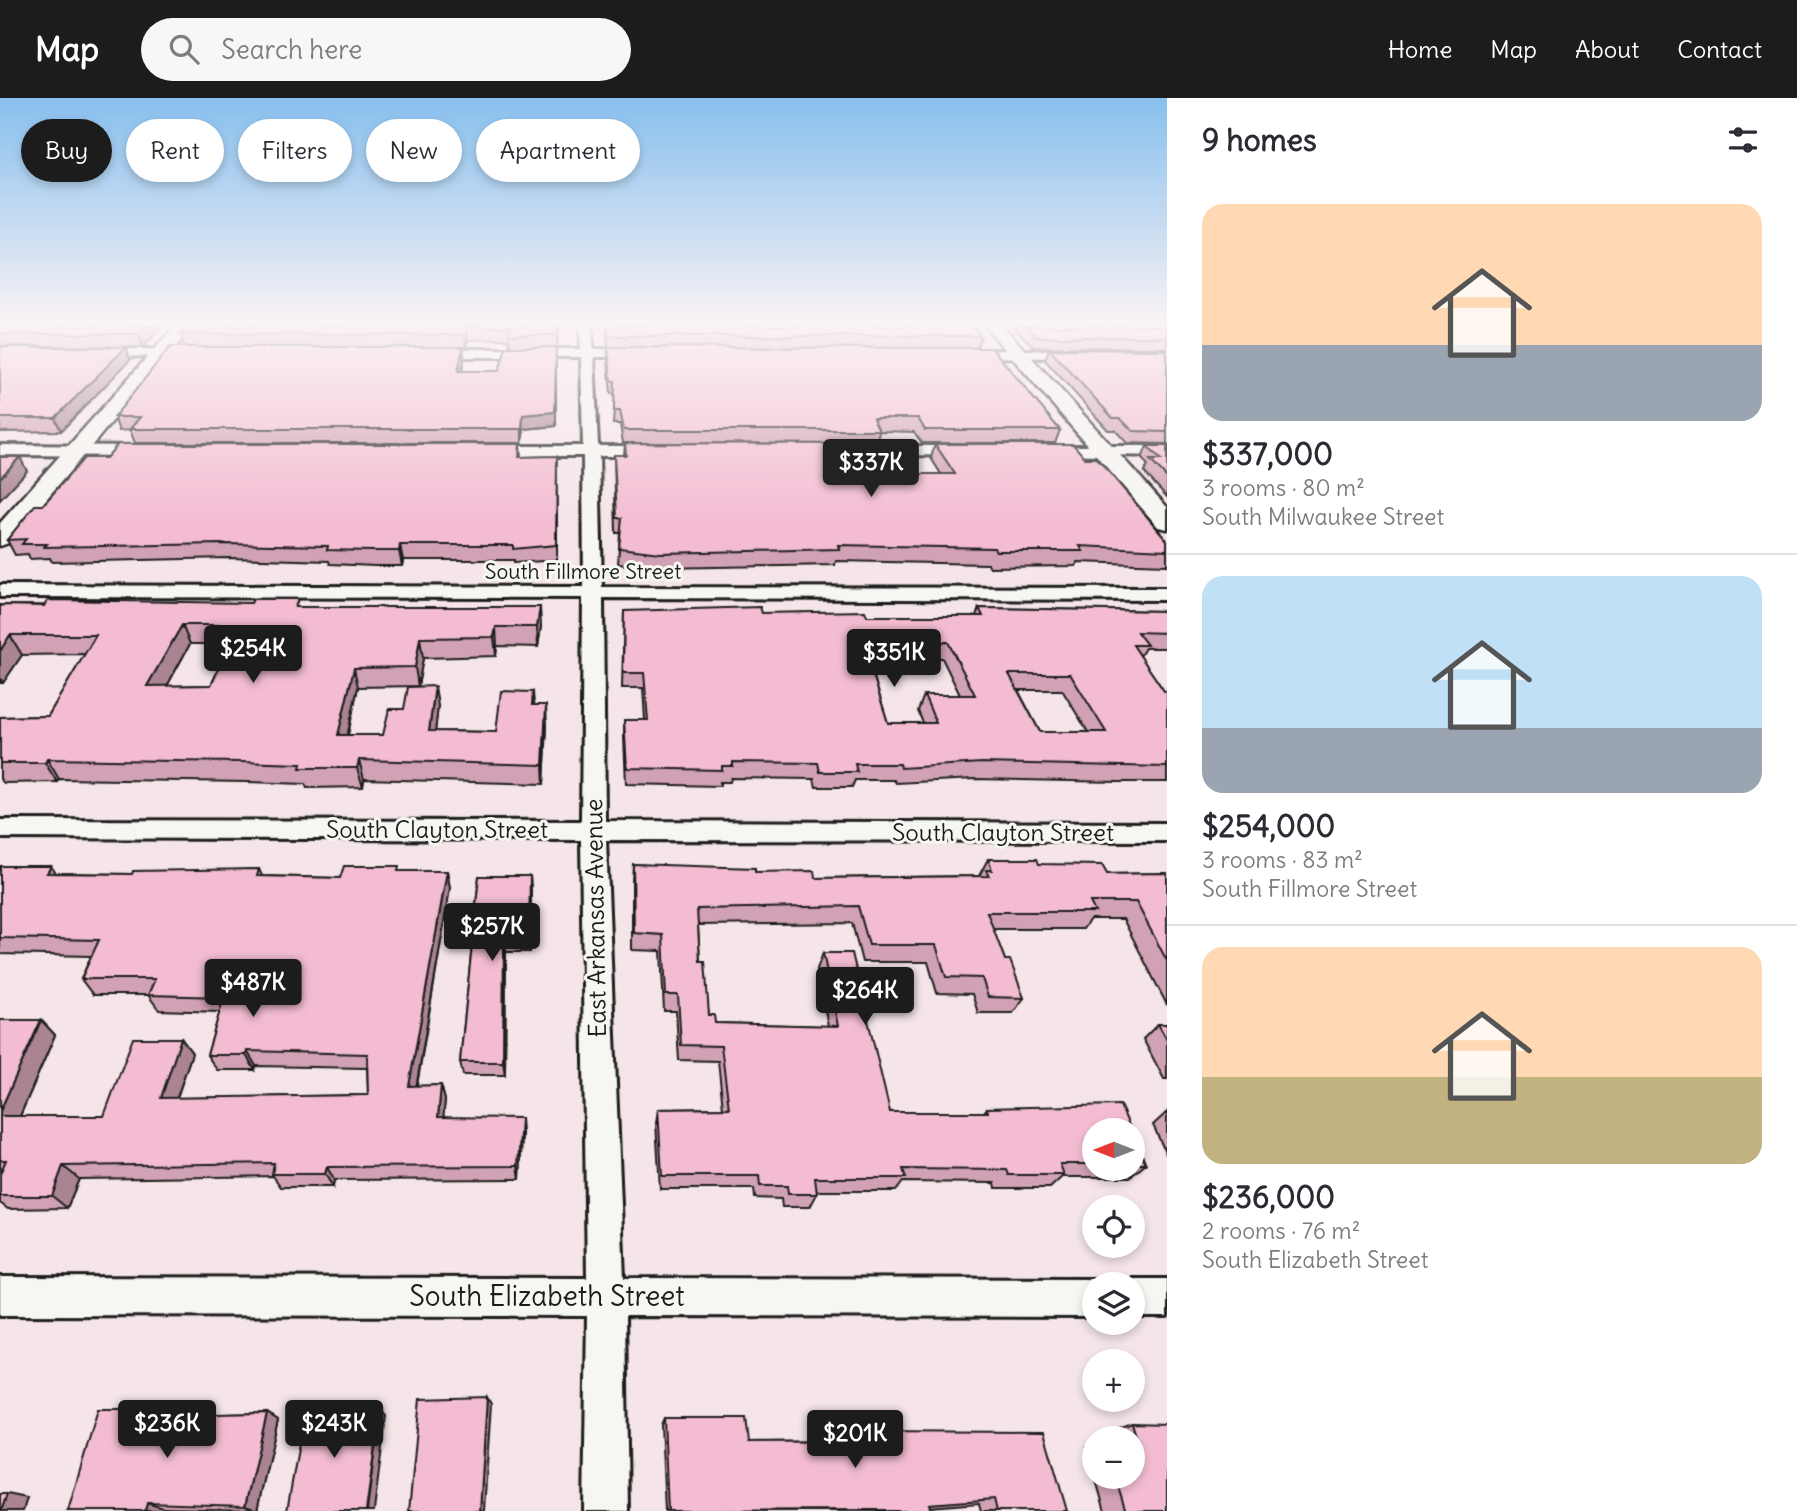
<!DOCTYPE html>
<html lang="en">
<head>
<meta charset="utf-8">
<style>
	body { margin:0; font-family:Delius,sans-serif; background:#f7f7f7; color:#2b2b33; height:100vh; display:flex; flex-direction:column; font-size:26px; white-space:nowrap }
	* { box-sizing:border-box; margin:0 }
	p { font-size:23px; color:#7c7c81 }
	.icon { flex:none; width:38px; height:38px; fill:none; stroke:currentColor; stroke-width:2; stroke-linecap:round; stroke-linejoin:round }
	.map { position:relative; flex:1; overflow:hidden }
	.side { display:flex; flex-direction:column; background:#fff; width:630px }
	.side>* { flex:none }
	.guide { position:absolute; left:21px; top:21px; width:665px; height:63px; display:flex; gap:14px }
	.needle { width:46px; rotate:270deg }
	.controls { position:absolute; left:1082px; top:1020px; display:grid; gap:14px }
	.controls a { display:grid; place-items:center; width:63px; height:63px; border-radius:50%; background:#fff; box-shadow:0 4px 10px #0003; font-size:35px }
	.price { position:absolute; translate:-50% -60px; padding:0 16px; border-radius:7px; background:#1c1c1c; color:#fff; font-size:23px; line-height:46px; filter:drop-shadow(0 2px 4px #0008) }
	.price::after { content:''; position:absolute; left:50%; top:42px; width:21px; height:16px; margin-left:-10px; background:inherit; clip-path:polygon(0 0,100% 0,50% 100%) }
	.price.active { background:#222; color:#fff }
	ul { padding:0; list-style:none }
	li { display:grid; align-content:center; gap:14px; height:371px; padding:0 35px }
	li+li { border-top:2px solid #e1e1e2 }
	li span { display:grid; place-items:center; height:217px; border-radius:21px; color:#555 }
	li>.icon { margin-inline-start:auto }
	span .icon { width:126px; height:126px; fill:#fffc; stroke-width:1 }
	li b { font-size:30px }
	h2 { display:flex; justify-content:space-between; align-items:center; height:84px; padding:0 35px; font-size:30px }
	.pill { padding:0 24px; border-radius:32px; background:#fff; box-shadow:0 4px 10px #0003; font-size:24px; line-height:63px }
	.pill.active { background:#1c1c1c; color:#fff }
	header { display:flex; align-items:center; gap:42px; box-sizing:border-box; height:98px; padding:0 35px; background:#1c1c1c; color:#fff }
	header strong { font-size:33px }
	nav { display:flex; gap:38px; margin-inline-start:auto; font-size:24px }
	.search { width:490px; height:63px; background:#f7f7f7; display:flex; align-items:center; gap:18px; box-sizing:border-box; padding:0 24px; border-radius:38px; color:#7c7c81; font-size:26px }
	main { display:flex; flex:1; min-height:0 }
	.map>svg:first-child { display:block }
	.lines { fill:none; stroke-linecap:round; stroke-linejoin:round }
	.street-casing { stroke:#1c1c1c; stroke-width:6 }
	.secondary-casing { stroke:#1c1c1c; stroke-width:5 }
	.street { fill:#f6f6f2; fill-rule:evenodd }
	.secondary { fill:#f6f6f2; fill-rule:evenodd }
	.wall { fill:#d1a2b5; stroke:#1c1c1c; stroke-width:2; fill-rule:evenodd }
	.shaded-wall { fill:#aa8493; stroke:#1c1c1c; stroke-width:2 }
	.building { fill:#f3bcd2; stroke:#1c1c1c; stroke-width:2; fill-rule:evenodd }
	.labels { text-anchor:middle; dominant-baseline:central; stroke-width:6; stroke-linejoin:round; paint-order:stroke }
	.far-street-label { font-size:21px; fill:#1c1c1c; stroke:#f6f6f2 }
	.street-label { font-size:24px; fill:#1c1c1c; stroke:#f6f6f2 }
	.near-street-label { font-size:28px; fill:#1c1c1c; stroke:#f6f6f2 }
</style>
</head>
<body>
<header>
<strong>Map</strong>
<div class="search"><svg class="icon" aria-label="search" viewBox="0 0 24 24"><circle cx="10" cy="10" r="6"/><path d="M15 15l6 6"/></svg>Search here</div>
<nav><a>Home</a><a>Map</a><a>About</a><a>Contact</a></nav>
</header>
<main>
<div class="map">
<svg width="1167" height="1413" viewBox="0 0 1167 1413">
	<rect width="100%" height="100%" fill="#f5e5e8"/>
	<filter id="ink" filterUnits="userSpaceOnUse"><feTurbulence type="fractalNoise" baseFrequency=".0143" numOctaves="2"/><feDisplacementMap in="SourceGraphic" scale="14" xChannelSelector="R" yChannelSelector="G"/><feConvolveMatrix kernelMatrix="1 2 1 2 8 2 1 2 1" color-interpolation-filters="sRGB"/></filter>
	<g filter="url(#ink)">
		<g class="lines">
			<defs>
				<path id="street" d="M 580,227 L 592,227 L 593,251 L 640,251 L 646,255 L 640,259 L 594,259 L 598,348 L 657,348 L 665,353 L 657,358 L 599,358 L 602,489 L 1167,490 L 1167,502 L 603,500 L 605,723 L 1167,725 L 1167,743 L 606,742 L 624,1180 L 1094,1181 L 1107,1186 L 1094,1186 L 1094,1219 L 625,1218 L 628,1413 L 584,1413 L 587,1218 L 0,1217 L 0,1179 L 587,1180 L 581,742 L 0,740 L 0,722 L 581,723 L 583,500 L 0,499 L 0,487 L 584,489 L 583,358 L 487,358 L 479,353 L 487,348 L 583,348 L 581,259 L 431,259 L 425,255 L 431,251 L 581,251 Z
					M 185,251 L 191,255 L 189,258 L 95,259 L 89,255 L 95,251 Z
					M 959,252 L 1081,252 L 1087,256 L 1081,260 L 963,259 L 957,255 Z
					M 0,347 L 146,348 L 154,353 L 146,358 L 0,357 Z
					M 858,348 L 965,348 L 973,353 L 965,358 L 853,356 L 850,353 Z
					M 1047,348 L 1167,348 L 1167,358 L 1042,356 L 1042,350 Z
					M 1132,1181 L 1167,1181 L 1167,1219 L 1132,1219 L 1132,1186 L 1119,1186 Z"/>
				<path id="secondary" d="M 176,227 L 194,227 L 9,445 L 0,448 L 0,425 Z
					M 984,227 L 1002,227 L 1167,409 L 1167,431 L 1158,429 Z"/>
			</defs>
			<use href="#street" class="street-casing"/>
			<use href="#secondary" class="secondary-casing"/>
			<use href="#street" class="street"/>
			<use href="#secondary" class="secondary"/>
		</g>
		<path class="wall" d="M 0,228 L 163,228 L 143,249 L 0,248 Z
			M 559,228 L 557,249 L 556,249 L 556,328 L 524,331 L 522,345 L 135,345 L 130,332 L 119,333 L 114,319 L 184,249 L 181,236 ZM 509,241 L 510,249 L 499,273 L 462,273 L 464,262 L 463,249 L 466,249 L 468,242 Z
			M 607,228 L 972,228 L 981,238 L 977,249 L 1060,332 L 1055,345 L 922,345 L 914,334 L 879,333 L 876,345 L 901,376 L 941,376 L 931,360 L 935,346 L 1085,360 L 1167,442 L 1167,467 L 1078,464 L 1076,468 L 990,469 L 988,466 L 836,463 L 835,467 L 659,470 L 618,466 L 620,435 L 616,435 L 614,357 L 624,357 L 625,345 L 623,345 L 620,326 L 613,326 L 615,296 L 611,296 L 608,262 Z
			M 1012,228 L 1167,228 L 1167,250 L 1034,249 Z
			M 0,249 L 126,249 L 130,262 L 61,333 L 0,334 Z
			M 1049,251 L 1167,252 L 1167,346 L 1127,345 L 1115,332 L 1108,332 L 1045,262 Z
			M 520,346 L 521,359 L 557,358 L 557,462 L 514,465 L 514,462 L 403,462 L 402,468 L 375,468 L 330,466 L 329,463 L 229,460 L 52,464 L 50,460 L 30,461 L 28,456 L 15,457 L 7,442 L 43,407 L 106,360 Z
			M 1147,348 L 1167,348 L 1167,399 L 1144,374 L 1148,367 L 1142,361 Z
			M 0,507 L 300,509 L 541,528 L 538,549 L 497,548 L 496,558 L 423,560 L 418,588 L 358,589 L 348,637 L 383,637 L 404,611 L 438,608 L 435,633 L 496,634 L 533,594 L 534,607 L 547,627 L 544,686 L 364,681 L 363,689 L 307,690 L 305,686 L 247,684 L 59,681 L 57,684 L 4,685 L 0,681 L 0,619 L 48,618 L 85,556 L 22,557 L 3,585 L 0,585 ZM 190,546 L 231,546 L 211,587 L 167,588 Z
			M 979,510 L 1167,513 L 1167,550 L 1145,550 L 1140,558 L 1164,593 L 1167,593 L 1167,684 L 1118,684 L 975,681 L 896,685 L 894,682 L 855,682 L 852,689 L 816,689 L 814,681 L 731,680 L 730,684 L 720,684 L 720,688 L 626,686 L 624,638 L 624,622 L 645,622 L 643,590 L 622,590 L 624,513 L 762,515 L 867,518 L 976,518 ZM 868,560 L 942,560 L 960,597 L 924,597 L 918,613 L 923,625 L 888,625 ZM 1018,592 L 1062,592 L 1088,634 L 1040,634 Z
			M 988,761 L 1039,766 L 1107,776 L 1167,775 L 1167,907 L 1123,821 L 1090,821 L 1083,831 L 993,831 L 1005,862 L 1024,900 L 1013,915 L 978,915 L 972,896 L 937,895 L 928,864 L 862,864 L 852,825 L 698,827 L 700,863 L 709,917 L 715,925 L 828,928 L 817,871 L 823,855 L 890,1014 L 984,1014 L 987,1010 L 1094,1032 L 1094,1071 L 1132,1071 L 1132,1036 L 1146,1066 L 1130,1079 L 1062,1079 L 1050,1090 L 996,1090 L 995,1085 L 903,1084 L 896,1093 L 817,1093 L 817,1096 L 810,1109 L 782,1109 L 781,1101 L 755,1100 L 754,1091 L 660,1091 L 656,1025 L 658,1011 L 723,1010 L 718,963 L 679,962 L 676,913 L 664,913 L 661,853 L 632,852 L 632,783 L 633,766 L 755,774 L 815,780 L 979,778 Z
			M 0,768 L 56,775 L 132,776 L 259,771 L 262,778 L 340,780 L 400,773 L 447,773 L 450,790 L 417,988 L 441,987 L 445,1002 L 443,1019 L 522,1034 L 520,1081 L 334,1082 L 333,1089 L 281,1089 L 273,1078 L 79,1081 L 67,1110 L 8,1111 L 0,1105 L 0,922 L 41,922 L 55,937 L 20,1018 L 104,1018 L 181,940 L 192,955 L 177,1000 L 368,997 L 367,970 L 256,968 L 255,972 L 217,972 L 207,957 L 220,914 L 159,912 L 148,897 L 93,897 L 81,881 L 91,858 L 0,856 Z
			M 479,778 L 530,778 L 531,793 L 530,854 L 506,854 L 505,977 L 463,977 L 460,964 Z
			M 1158,926 L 1167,926 L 1167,981 L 1164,981 L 1143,941 Z
			M 1167,1014 L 1167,1058 L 1153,1027 Z
			M 170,1311 L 183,1317 L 267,1315 L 278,1322 L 257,1412 L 163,1410 L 162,1413 L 68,1413 Z
			M 664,1320 L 749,1344 L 860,1343 L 859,1339 L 869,1333 L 1067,1413 L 981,1413 L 979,1405 L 930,1409 L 931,1413 L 665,1413 L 661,1327 Z
			M 1132,1325 L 1167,1413 L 1105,1413 L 1095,1379 L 1132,1379 L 1132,1340 L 1116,1340 L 1113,1332 Z
			M 1094,1347 L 1094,1375 L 1086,1349 Z"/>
		<path class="shaded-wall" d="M 147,228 L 163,228 L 143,249 L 138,236 Z
			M 558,228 L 559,228 L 557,249 L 557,237 Z
			M 467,229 L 468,242 L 466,249 L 465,237 Z
			M 126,249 L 130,262 L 61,333 L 55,320 Z
			M 463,249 L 464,262 L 459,286 L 458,273 Z
			M 556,262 L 556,328 L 524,331 L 522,345 L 522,331 L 523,317 Z
			M 20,359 L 27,373 L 0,402 L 0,380 Z
			M 400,447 L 403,462 L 402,468 L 399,453 Z
			M 540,509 L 541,528 L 538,549 L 537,529 Z
			M 182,527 L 190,546 L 156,608 L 147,588 Z
			M 496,529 L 497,548 L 496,558 L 494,539 Z
			M 10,537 L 22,557 L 3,585 L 0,580 L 0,553 Z
			M 420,540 L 423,560 L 418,588 L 415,569 Z
			M 354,570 L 358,589 L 343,657 L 338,637 Z
			M 435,588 L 438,608 L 433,653 L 429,633 Z
			M 546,607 L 547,627 L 544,686 L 543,667 Z
			M 47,661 L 59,681 L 57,684 L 45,665 Z
			M 359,662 L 364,681 L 363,689 L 357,670 Z
			M 51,768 L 63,785 L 47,775 Z
			M 447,773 L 450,790 L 414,1002 L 409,988 Z
			M 530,778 L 531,793 L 530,854 L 529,839 Z
			M 504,840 L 506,854 L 505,977 L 503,964 Z
			M 41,922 L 55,937 L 14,1032 L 0,1019 L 0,1013 Z
			M 181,940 L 192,955 L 172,1014 L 161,1000 Z
			M 247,953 L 256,968 L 255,972 L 246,957 Z
			M 441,987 L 445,1002 L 442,1033 L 438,1019 Z
			M 521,1020 L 522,1034 L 520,1081 L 518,1068 Z
			M 63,1068 L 79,1081 L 67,1110 L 52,1098 Z
			M 327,1069 L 334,1082 L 333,1089 L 325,1076 Z
			M 487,1299 L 491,1306 L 484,1413 L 480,1413 Z
			M 170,1311 L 184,1318 L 169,1317 Z
			M 380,1311 L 386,1318 L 374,1413 L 367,1413 Z
			M 267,1315 L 278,1322 L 257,1412 L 245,1408 Z
			M 7,1396 L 27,1400 L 23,1413 L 1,1413 Z
			M 147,1405 L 163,1410 L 162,1413 L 145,1413 Z"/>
		<path class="building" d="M 0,228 L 147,228 L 138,236 L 0,236 Z
			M 188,228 L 558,228 L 557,237 L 509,237 L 511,229 L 467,229 L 465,237 L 181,236 Z
			M 608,228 L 972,228 L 981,238 L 608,238 Z
			M 1026,228 L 1167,228 L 1167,239 L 1037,239 Z
			M 0,249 L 126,249 L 55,320 L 0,320 Z
			M 170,249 L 463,249 L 458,273 L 499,273 L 506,249 L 556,249 L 555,314 L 523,317 L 522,331 L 130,331 L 140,319 L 114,319 Z
			M 608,249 L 992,250 L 1060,332 L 925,332 L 918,320 L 873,320 L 879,332 L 624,332 L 620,313 L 614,313 L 615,283 L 611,283 Z
			M 1049,251 L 1167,252 L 1167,334 L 1133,333 L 1120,320 L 1113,320 Z
			M 625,345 L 886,346 L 901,376 L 955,376 L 935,346 L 1073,346 L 1085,360 L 1097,360 L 1167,442 L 1167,452 L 1080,448 L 1083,453 L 996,453 L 994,450 L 838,447 L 839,451 L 660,455 L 619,450 L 622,420 L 617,420 L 614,357 L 626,357 Z
			M 118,346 L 520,346 L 519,359 L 557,358 L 556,447 L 513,451 L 513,447 L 400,447 L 399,453 L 372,453 L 327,452 L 328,448 L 224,446 L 44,449 L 47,446 L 22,446 L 26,441 L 7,442 L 35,407 L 43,407 L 84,360 L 106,360 Z
			M 1147,348 L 1167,348 L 1167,380 L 1150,362 L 1161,362 Z
			M 0,359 L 20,359 L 0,380 Z
			M 253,501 L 298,501 L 295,509 L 540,509 L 537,529 L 496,529 L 494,539 L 420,540 L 415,569 L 354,570 L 338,637 L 383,637 L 389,611 L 404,611 L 408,589 L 435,588 L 429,633 L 496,634 L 501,593 L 533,594 L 532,607 L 546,607 L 543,667 L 359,662 L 357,670 L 300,670 L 301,666 L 239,664 L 47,661 L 45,665 L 0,665 L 0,619 L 48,618 L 96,537 L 10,537 L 0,553 L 0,507 L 44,508 L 48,502 L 251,505 ZM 182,527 L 240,527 L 211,587 L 147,588 Z
			M 760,509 L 762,515 L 865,513 L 867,518 L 983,518 L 979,510 L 1167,513 L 1167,535 L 1137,534 L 1147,547 L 1133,547 L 1164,593 L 1167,593 L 1167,669 L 982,665 L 901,670 L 900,666 L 855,666 L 857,674 L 820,674 L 818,665 L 733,664 L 733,668 L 722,668 L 722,672 L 627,670 L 624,622 L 648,622 L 644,575 L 623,575 L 624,513 ZM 948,544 L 975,597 L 924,597 L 936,625 L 888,625 L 863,545 ZM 1009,576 L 1070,576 L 1106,634 L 1040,634 Z
			M 988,761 L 1037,761 L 1039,766 L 1102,767 L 1107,776 L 1167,775 L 1167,863 L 1136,804 L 1090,804 L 1095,814 L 987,814 L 1005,862 L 1010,862 L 1024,900 L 988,899 L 982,880 L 946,879 L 936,847 L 869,847 L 858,808 L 697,811 L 700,863 L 705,863 L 709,917 L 714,917 L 715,925 L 838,928 L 823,855 L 852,855 L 890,1014 L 988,1014 L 987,1010 L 1120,1007 L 1131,1032 L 1094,1032 L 1094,1066 L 1060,1066 L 1064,1077 L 1009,1077 L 1007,1072 L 903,1071 L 906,1080 L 815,1080 L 817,1096 L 788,1096 L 787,1088 L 760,1088 L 759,1078 L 662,1078 L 658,1011 L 729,1010 L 721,948 L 681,947 L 678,897 L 666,897 L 663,837 L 634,835 L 633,766 L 755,770 L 755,774 L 814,773 L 815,780 L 989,778 L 986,772 L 992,772 Z
			M 0,768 L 51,768 L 47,775 L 132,776 L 133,773 L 259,771 L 257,778 L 340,780 L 344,768 L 399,768 L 398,773 L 447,773 L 409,988 L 441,987 L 438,1019 L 521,1020 L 518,1068 L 327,1069 L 325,1076 L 272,1076 L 274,1065 L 63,1068 L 52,1098 L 0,1098 L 0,1076 L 6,1062 L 0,1062 L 0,1018 L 104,1018 L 133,940 L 181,940 L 161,1000 L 368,997 L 367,956 L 247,953 L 246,957 L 207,957 L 224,899 L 148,897 L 155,881 L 81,881 L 99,842 L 0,840 Z
			M 479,778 L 530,778 L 529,839 L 504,840 L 503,964 L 460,964 Z
			M 0,922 L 41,922 L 0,1013 Z
			M 1158,926 L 1167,926 L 1167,942 Z
			M 1132,1036 L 1146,1066 L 1132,1066 Z
			M 487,1299 L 480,1413 L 409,1413 L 420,1301 Z
			M 98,1311 L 170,1311 L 169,1317 L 267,1315 L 245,1408 L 147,1405 L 145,1413 L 68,1413 Z
			M 305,1311 L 380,1311 L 366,1413 L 287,1413 Z
			M 664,1320 L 746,1320 L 749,1344 L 871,1343 L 869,1333 L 1044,1334 L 1067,1413 L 997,1413 L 994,1401 L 929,1406 L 931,1413 L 885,1413 L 885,1412 L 668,1413 Z
			M 1132,1325 L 1167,1326 L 1167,1413 L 1126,1413 L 1115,1379 L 1132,1379 L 1132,1344 L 1138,1344 Z
			M 0,1396 L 7,1396 L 1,1413 L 0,1413 Z"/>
	</g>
	<linearGradient id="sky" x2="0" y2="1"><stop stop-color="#87bfed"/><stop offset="0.53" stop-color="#faf3f5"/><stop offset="1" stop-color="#faf3f5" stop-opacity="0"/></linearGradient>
	<rect width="1167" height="425" fill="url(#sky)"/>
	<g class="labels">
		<g class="far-street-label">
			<text x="583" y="473">South Fillmore Street</text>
		</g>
		<g class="street-label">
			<text x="437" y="731">South Clayton Street</text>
			<text x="1003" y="734">South Clayton Street</text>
			<text transform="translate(595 820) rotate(-91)">East Arkansas Avenue</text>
		</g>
		<g class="near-street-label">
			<text x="547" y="1198">South Elizabeth Street</text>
		</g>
	</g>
</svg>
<div class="controls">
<a><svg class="needle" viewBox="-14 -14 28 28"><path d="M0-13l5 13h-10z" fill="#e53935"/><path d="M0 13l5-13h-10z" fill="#7c7c81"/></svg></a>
<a><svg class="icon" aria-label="locate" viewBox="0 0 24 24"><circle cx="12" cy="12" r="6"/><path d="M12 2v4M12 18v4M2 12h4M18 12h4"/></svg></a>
<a><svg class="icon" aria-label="layers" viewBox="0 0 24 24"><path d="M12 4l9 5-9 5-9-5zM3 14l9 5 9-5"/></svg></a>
<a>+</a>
<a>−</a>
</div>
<b class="price active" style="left:871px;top:401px">$337K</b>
<b class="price" style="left:253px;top:587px">$254K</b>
<b class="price" style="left:894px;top:591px">$351K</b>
<b class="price" style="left:492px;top:865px">$257K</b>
<b class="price" style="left:253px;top:921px">$487K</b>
<b class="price" style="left:865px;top:929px">$264K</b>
<b class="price" style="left:167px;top:1362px">$236K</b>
<b class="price" style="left:334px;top:1362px">$243K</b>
<b class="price" style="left:855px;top:1372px">$201K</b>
<div class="guide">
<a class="pill active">Buy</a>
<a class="pill">Rent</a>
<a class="pill">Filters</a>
<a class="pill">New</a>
<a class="pill">Apartment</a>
</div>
</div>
<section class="side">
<h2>9 homes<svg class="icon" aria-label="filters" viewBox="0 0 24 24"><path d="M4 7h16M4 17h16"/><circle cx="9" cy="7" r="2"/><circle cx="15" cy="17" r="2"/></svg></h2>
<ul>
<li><span style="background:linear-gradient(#ffd9b3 65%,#9aa5b1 0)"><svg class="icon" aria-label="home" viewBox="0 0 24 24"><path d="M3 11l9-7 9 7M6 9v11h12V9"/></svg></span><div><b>$337,000</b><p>3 rooms · 80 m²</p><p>South Milwaukee Street</p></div></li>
<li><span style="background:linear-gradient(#bfe0f5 70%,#9aa5b1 0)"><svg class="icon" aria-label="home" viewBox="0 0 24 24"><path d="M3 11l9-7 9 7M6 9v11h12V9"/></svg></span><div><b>$254,000</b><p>3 rooms · 83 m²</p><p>South Fillmore Street</p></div></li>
<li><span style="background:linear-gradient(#ffd9b3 60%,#c2b280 0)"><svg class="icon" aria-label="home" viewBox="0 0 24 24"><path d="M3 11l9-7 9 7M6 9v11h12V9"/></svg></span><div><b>$236,000</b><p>2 rooms · 76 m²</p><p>South Elizabeth Street</p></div></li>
</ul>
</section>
</main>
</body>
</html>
